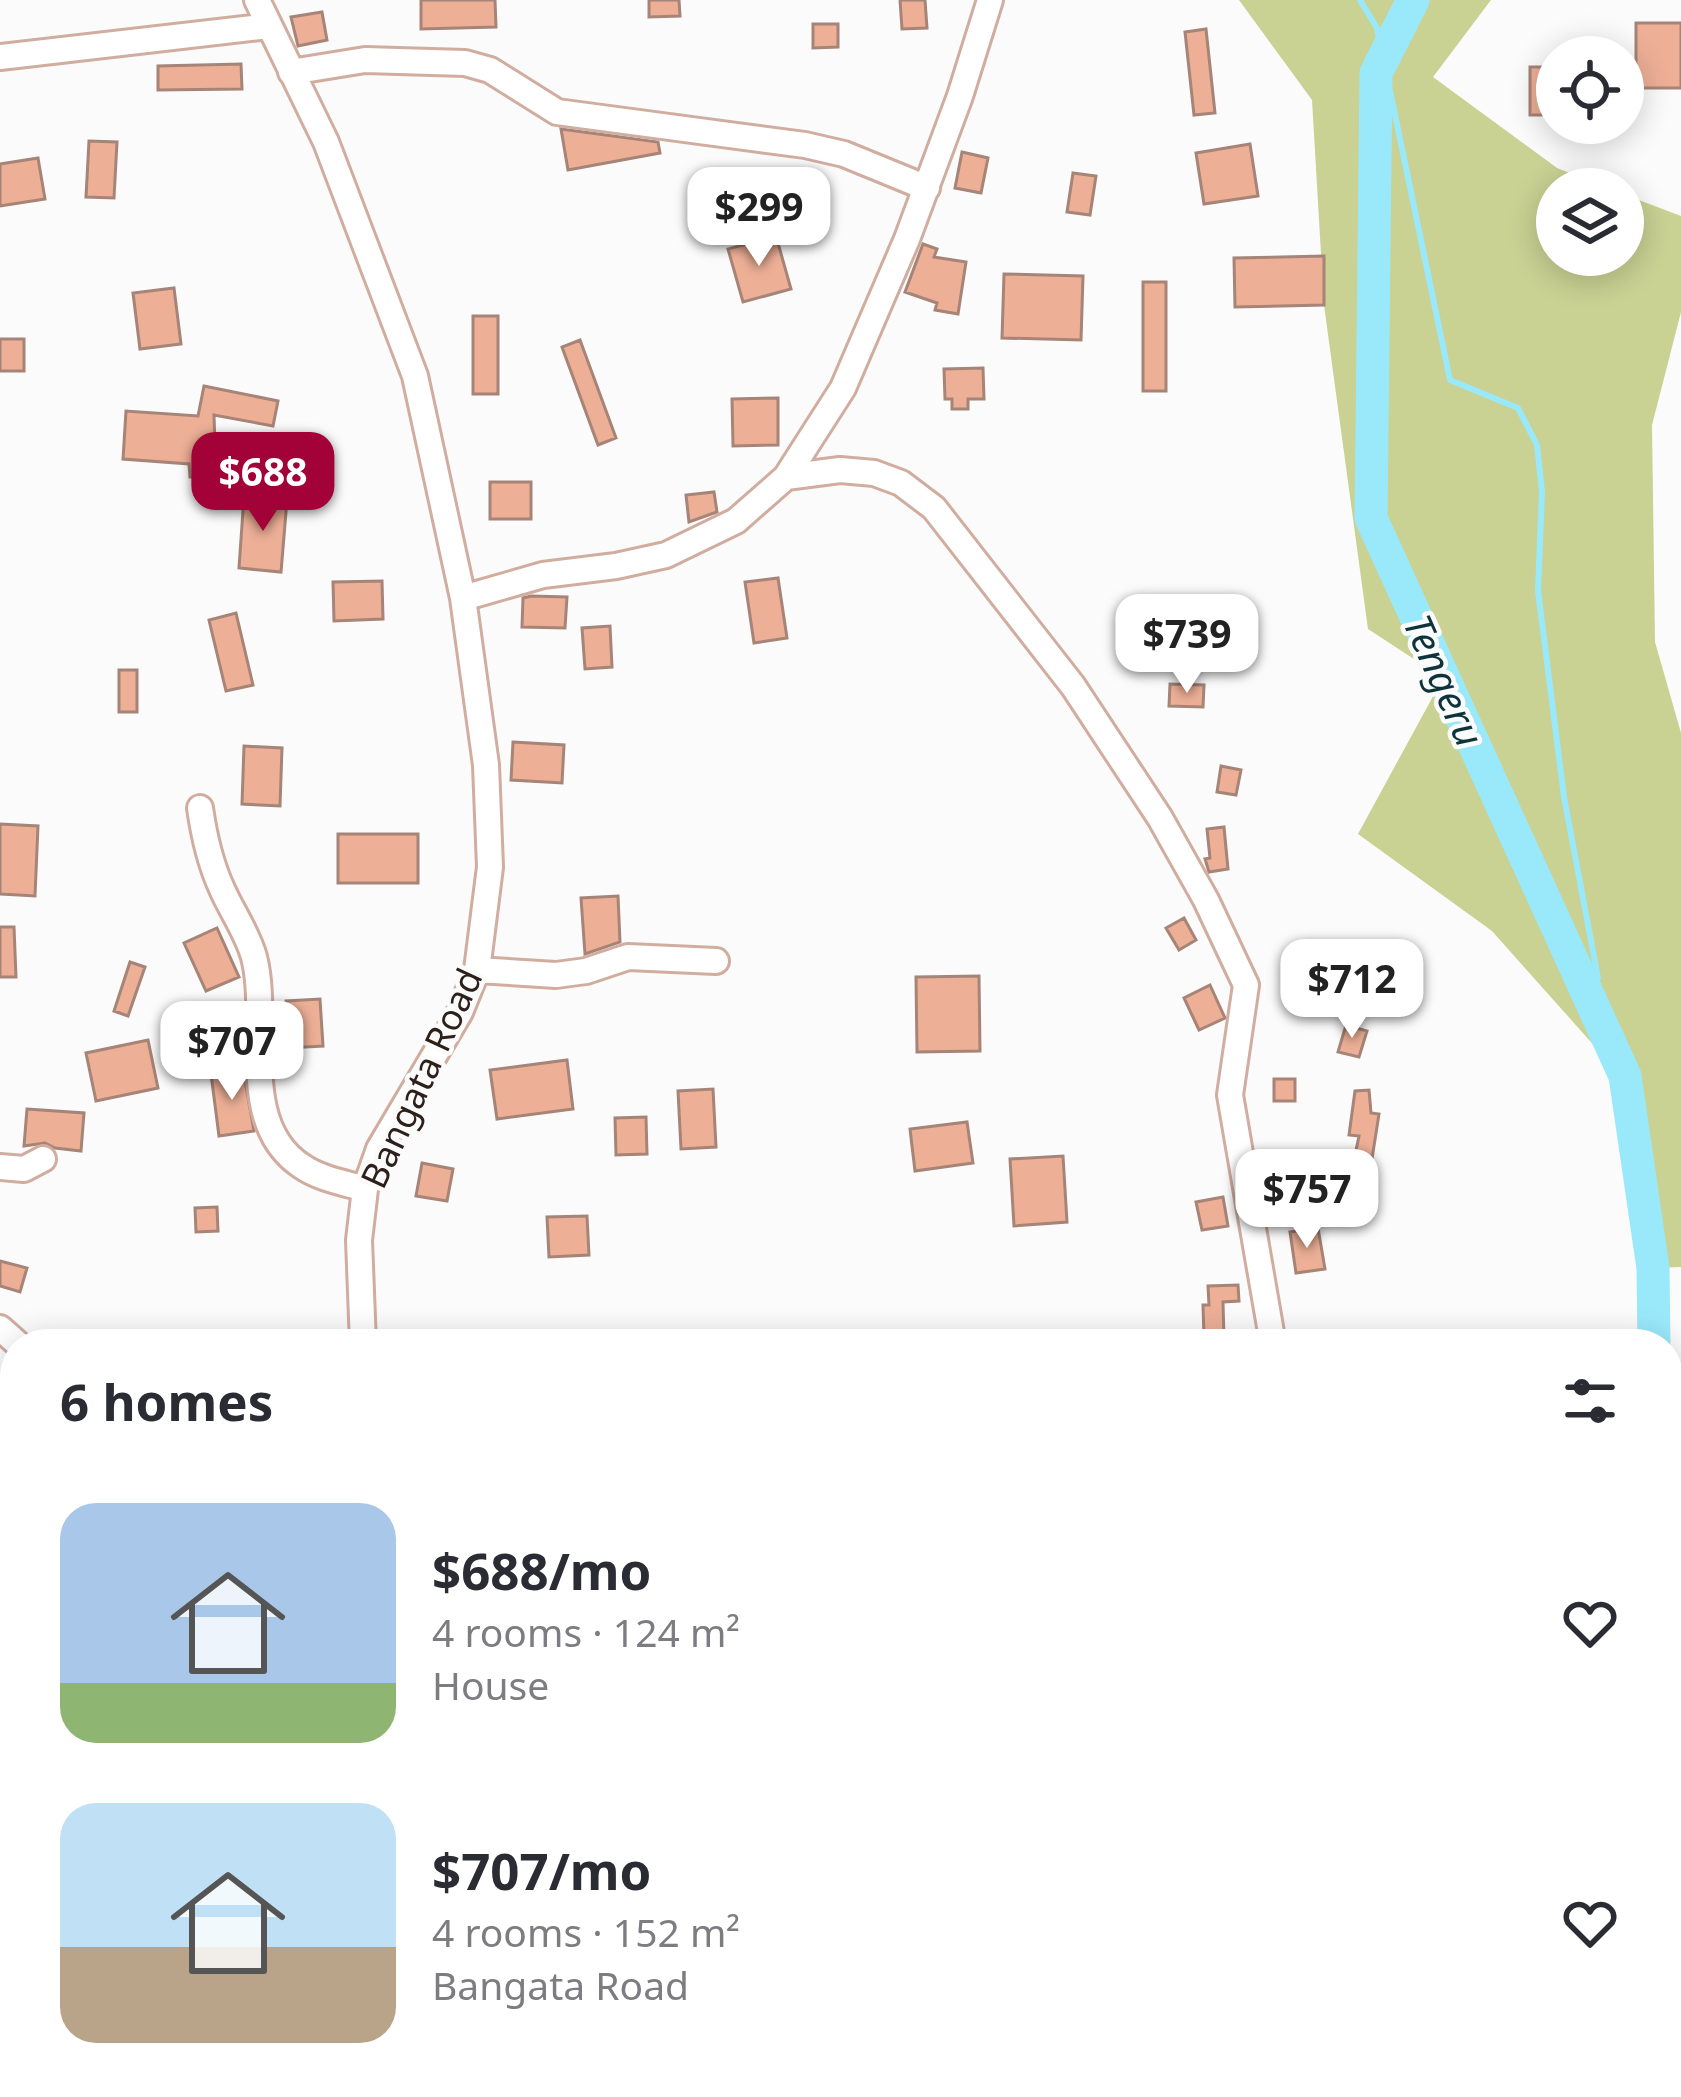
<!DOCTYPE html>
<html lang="en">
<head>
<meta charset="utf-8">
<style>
	body { margin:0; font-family:"Noto Sans",sans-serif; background:#f2f2f3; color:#2b2b33; height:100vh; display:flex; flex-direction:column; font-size:45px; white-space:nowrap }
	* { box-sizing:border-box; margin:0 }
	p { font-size:39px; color:#7c7c81 }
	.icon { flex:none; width:66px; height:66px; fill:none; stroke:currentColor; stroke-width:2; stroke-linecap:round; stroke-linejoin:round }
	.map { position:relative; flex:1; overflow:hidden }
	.drawer { position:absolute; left:0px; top:1329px; width:1683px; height:768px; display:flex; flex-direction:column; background:#fff; border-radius:48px 48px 0 0; box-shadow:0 6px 30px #0003 }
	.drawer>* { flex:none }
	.fabs { position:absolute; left:1536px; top:36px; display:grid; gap:24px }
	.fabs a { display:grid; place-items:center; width:108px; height:108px; border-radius:50%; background:#fff; box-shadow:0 6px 30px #0003; font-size:60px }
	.price { position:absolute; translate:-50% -102px; padding:0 27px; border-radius:24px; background:#fff; color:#222; font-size:39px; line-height:78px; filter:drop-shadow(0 3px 6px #0008) }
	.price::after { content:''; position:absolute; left:50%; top:72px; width:36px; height:27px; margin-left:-18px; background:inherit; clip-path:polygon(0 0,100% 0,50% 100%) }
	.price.on { background:#a20237; color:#fff }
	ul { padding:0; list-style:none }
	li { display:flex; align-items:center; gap:36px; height:300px; padding:0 60px }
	li span { display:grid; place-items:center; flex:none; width:336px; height:240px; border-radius:36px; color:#555 }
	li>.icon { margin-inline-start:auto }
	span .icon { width:144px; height:144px; fill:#fffc; stroke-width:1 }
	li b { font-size:51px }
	h2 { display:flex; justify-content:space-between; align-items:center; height:144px; padding:0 60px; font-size:51px }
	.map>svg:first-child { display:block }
	.forest { fill:#c9d193 }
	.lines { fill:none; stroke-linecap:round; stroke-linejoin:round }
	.stream { stroke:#9ae9fb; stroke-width:6 }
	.river { stroke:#9ae9fb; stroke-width:33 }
	.building { fill:#edaf96; stroke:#a68477; stroke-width:3 }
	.minor-casing { stroke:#d0ad9f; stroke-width:30 }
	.minor { stroke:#fff; stroke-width:24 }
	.labels { text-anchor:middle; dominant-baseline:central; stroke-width:9; stroke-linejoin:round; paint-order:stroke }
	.street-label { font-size:36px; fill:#2d201b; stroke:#fbfbfb }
	.water-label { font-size:39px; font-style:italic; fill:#0d343b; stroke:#fbfbfb }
</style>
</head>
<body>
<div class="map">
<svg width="1681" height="2097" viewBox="0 0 1681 2097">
	<rect width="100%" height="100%" fill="#fbfbfb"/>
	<path class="forest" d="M 1239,0 L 1491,0 L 1433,77 L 1557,168 L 1611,189 L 1557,189 L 1557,255 L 1623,255 L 1623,194 L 1681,216 L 1681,312 L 1652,425 L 1655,642 L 1681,733 L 1681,1267 L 1653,1268 L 1615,1069 L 1492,931 L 1358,834 L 1443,678 L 1368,629 L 1324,305 L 1312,100 Z"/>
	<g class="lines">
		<path class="stream" d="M 1360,0 L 1377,28 L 1450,380 L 1518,408 L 1537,445 L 1542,492 L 1538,591 L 1564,797 L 1598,978
			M 1623,1111 L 1665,1344
			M 0,1986 L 15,2014
			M 50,2082 L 58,2097
			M 1637,2082 L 1640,2097"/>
		<path class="river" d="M 1413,0 L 1376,73 L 1371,518 L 1625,1076 L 1653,1268 L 1654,1344
			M 1573,2097 L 1575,2082"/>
	</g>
	<path class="building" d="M 421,0 L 495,0 L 496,27 L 421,29 Z
		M 649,0 L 679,0 L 680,16 L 649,17 Z
		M 900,0 L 925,0 L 927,28 L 902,29 Z
		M 322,12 L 327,40 L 298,46 L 291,17 Z
		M 1636,23 L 1681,23 L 1681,88 L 1636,88 Z
		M 813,24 L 838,24 L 838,47 L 813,48 Z
		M 1206,29 L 1215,113 L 1194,115 L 1185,32 Z
		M 241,64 L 242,89 L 158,90 L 158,66 Z
		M 1530,67 L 1557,67 L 1557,115 L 1530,115 Z
		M 561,129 L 658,142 L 660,153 L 568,170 Z
		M 89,141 L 117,142 L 114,198 L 86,197 Z
		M 1250,144 L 1258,196 L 1204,204 L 1196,153 Z
		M 962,152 L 988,158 L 981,193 L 955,188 Z
		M 38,158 L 45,199 L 0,206 L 0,164 Z
		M 1073,173 L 1096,176 L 1090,215 L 1067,212 Z
		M 776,236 L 791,289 L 743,302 L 728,249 Z
		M 923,244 L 937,249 L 934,257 L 966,262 L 958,314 L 935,310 L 937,303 L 905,292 Z
		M 1324,256 L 1324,305 L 1235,307 L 1234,258 Z
		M 1004,274 L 1083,276 L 1081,340 L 1002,338 Z
		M 1143,282 L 1166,282 L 1166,391 L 1143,391 Z
		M 174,288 L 181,344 L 140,349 L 133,293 Z
		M 473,316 L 498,316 L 498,394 L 473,394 Z
		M 0,339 L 24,339 L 24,371 L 0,371 Z
		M 580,340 L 616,438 L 598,445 L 562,347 Z
		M 983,368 L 984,399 L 968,399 L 968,409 L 952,409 L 952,399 L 945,399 L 944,369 Z
		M 204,386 L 278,401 L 273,426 L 214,415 L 216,477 L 190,477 L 189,464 L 123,459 L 126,411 L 198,416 Z
		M 778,398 L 778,445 L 733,446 L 732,399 Z
		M 490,482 L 531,482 L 531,519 L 490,519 Z
		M 714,492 L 717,512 L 689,522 L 686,495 Z
		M 244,496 L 287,500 L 281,572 L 239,568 Z
		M 778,578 L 787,638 L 754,643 L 745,582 Z
		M 382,581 L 383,619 L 334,621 L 333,582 Z
		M 531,596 L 567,597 L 565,628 L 522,627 L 523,598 Z
		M 236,613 L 253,685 L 226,691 L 209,620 Z
		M 610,626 L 612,667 L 585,669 L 582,628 Z
		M 119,670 L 137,670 L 137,712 L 119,712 Z
		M 1170,684 L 1204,685 L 1203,707 L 1169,706 Z
		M 513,742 L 564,745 L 562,783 L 511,780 Z
		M 244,746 L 282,748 L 280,806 L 242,804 Z
		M 1221,766 L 1241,770 L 1236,795 L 1217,792 Z
		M 0,824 L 38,826 L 35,896 L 0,894 Z
		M 1224,827 L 1228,869 L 1209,872 L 1205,859 L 1210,858 L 1207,829 Z
		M 338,834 L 418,834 L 418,883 L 338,883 Z
		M 618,896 L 620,942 L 585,954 L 581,898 Z
		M 1184,918 L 1196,940 L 1179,950 L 1166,928 Z
		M 0,927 L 14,927 L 16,977 L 0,977 Z
		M 217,928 L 239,977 L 206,991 L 184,943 Z
		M 130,962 L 145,967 L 128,1016 L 114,1011 Z
		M 979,976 L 980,1051 L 917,1052 L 916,977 Z
		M 1210,985 L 1225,1018 L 1199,1030 L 1184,998 Z
		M 320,999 L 323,1046 L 288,1048 L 286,1001 Z
		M 1346,1025 L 1367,1031 L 1359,1057 L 1338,1052 Z
		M 148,1040 L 158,1088 L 96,1101 L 86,1053 Z
		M 567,1060 L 573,1109 L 497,1119 L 490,1070 Z
		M 243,1070 L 254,1131 L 219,1136 L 211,1074 Z
		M 1274,1079 L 1295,1079 L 1295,1101 L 1274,1101 Z
		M 713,1089 L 716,1147 L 681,1149 L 678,1091 Z
		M 1369,1090 L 1371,1113 L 1379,1114 L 1369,1178 L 1351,1174 L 1359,1136 L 1349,1135 L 1355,1091 Z
		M 27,1109 L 84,1113 L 81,1151 L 55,1148 L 45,1143 L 24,1146 Z
		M 646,1117 L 647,1154 L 616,1155 L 615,1118 Z
		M 967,1122 L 973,1163 L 915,1171 L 910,1129 Z
		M 1063,1156 L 1067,1222 L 1014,1226 L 1010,1159 Z
		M 422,1163 L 453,1169 L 447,1201 L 416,1196 Z
		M 1223,1197 L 1228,1226 L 1202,1230 L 1196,1202 Z
		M 217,1207 L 218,1231 L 196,1232 L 195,1208 Z
		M 587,1216 L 589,1255 L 549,1257 L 547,1217 Z
		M 1318,1228 L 1325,1269 L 1296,1273 L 1290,1232 Z
		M 0,1261 L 27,1268 L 20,1292 L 0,1286 Z
		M 1238,1285 L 1239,1301 L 1223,1302 L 1224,1338 L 1204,1338 L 1203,1305 L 1209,1305 L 1208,1286 Z"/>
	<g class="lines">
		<defs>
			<path id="minor" d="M 257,0 L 326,142 L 415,376 L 463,598 L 486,765 L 490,867 L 477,970 L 460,1012 L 379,1149 L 365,1189 L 359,1240 L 363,1344
				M 0,57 L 269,26
				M 291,72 L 365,60 L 465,63 L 490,70 L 557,112 L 805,145 L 844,154 L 927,188
				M 786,477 L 840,470 L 874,473 L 901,483 L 934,508 L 1073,686 L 1160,818 L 1206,900 L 1246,985 L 1230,1095 L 1273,1344
				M 463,598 L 543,575 L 616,566 L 666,555 L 736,521 L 786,477 L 843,388 L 907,239 L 960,96 L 990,0
				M 200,808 C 204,836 210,863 222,889 C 232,912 247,932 254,957 C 271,1022 235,1124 303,1167 C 321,1179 345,1183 365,1189
				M 477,970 L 556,975 L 586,971 L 628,957 L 716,961
				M 0,1167 L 24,1169 L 43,1159
				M 0,1328 L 18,1344
				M 1668,2069 L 1681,2085
				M 550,2082 L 552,2097
				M 1436,2097 L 1437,2082"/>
		</defs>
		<use href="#minor" class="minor-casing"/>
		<use href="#minor" class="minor"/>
	</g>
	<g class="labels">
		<g class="street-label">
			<text transform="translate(421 1078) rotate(-65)">Bangata Road</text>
		</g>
		<g class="water-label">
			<text transform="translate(1445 680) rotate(66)">Tengeru</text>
		</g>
	</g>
</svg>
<div class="fabs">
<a><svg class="icon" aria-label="locate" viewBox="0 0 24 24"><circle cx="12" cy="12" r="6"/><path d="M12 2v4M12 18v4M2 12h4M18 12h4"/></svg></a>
<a><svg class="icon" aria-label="layers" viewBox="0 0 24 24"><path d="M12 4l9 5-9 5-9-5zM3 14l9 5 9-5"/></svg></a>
</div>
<b class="price" style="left:759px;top:269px">$299</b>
<b class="price on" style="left:263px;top:534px">$688</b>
<b class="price" style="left:1187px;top:696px">$739</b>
<b class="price" style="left:1352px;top:1041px">$712</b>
<b class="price" style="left:232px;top:1103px">$707</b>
<b class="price" style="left:1307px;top:1251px">$757</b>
<section class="drawer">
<h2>6 homes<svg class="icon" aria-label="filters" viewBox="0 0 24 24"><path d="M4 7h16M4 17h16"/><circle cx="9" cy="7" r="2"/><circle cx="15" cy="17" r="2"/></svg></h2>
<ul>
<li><span style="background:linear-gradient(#a9c7e8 75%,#8fb573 0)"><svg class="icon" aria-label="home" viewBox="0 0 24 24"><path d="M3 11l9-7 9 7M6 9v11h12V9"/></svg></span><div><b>$688/mo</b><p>4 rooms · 124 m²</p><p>House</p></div><svg class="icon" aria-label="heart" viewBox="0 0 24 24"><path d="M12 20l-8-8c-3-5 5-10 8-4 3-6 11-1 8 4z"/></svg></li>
<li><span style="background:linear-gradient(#bfe0f5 60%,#b9a48a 0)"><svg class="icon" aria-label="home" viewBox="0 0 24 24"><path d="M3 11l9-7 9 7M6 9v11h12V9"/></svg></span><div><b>$707/mo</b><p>4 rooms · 152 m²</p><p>Bangata Road</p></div><svg class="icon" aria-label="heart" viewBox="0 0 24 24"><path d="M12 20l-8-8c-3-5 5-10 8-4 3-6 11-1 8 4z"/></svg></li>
</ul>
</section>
</div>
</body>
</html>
